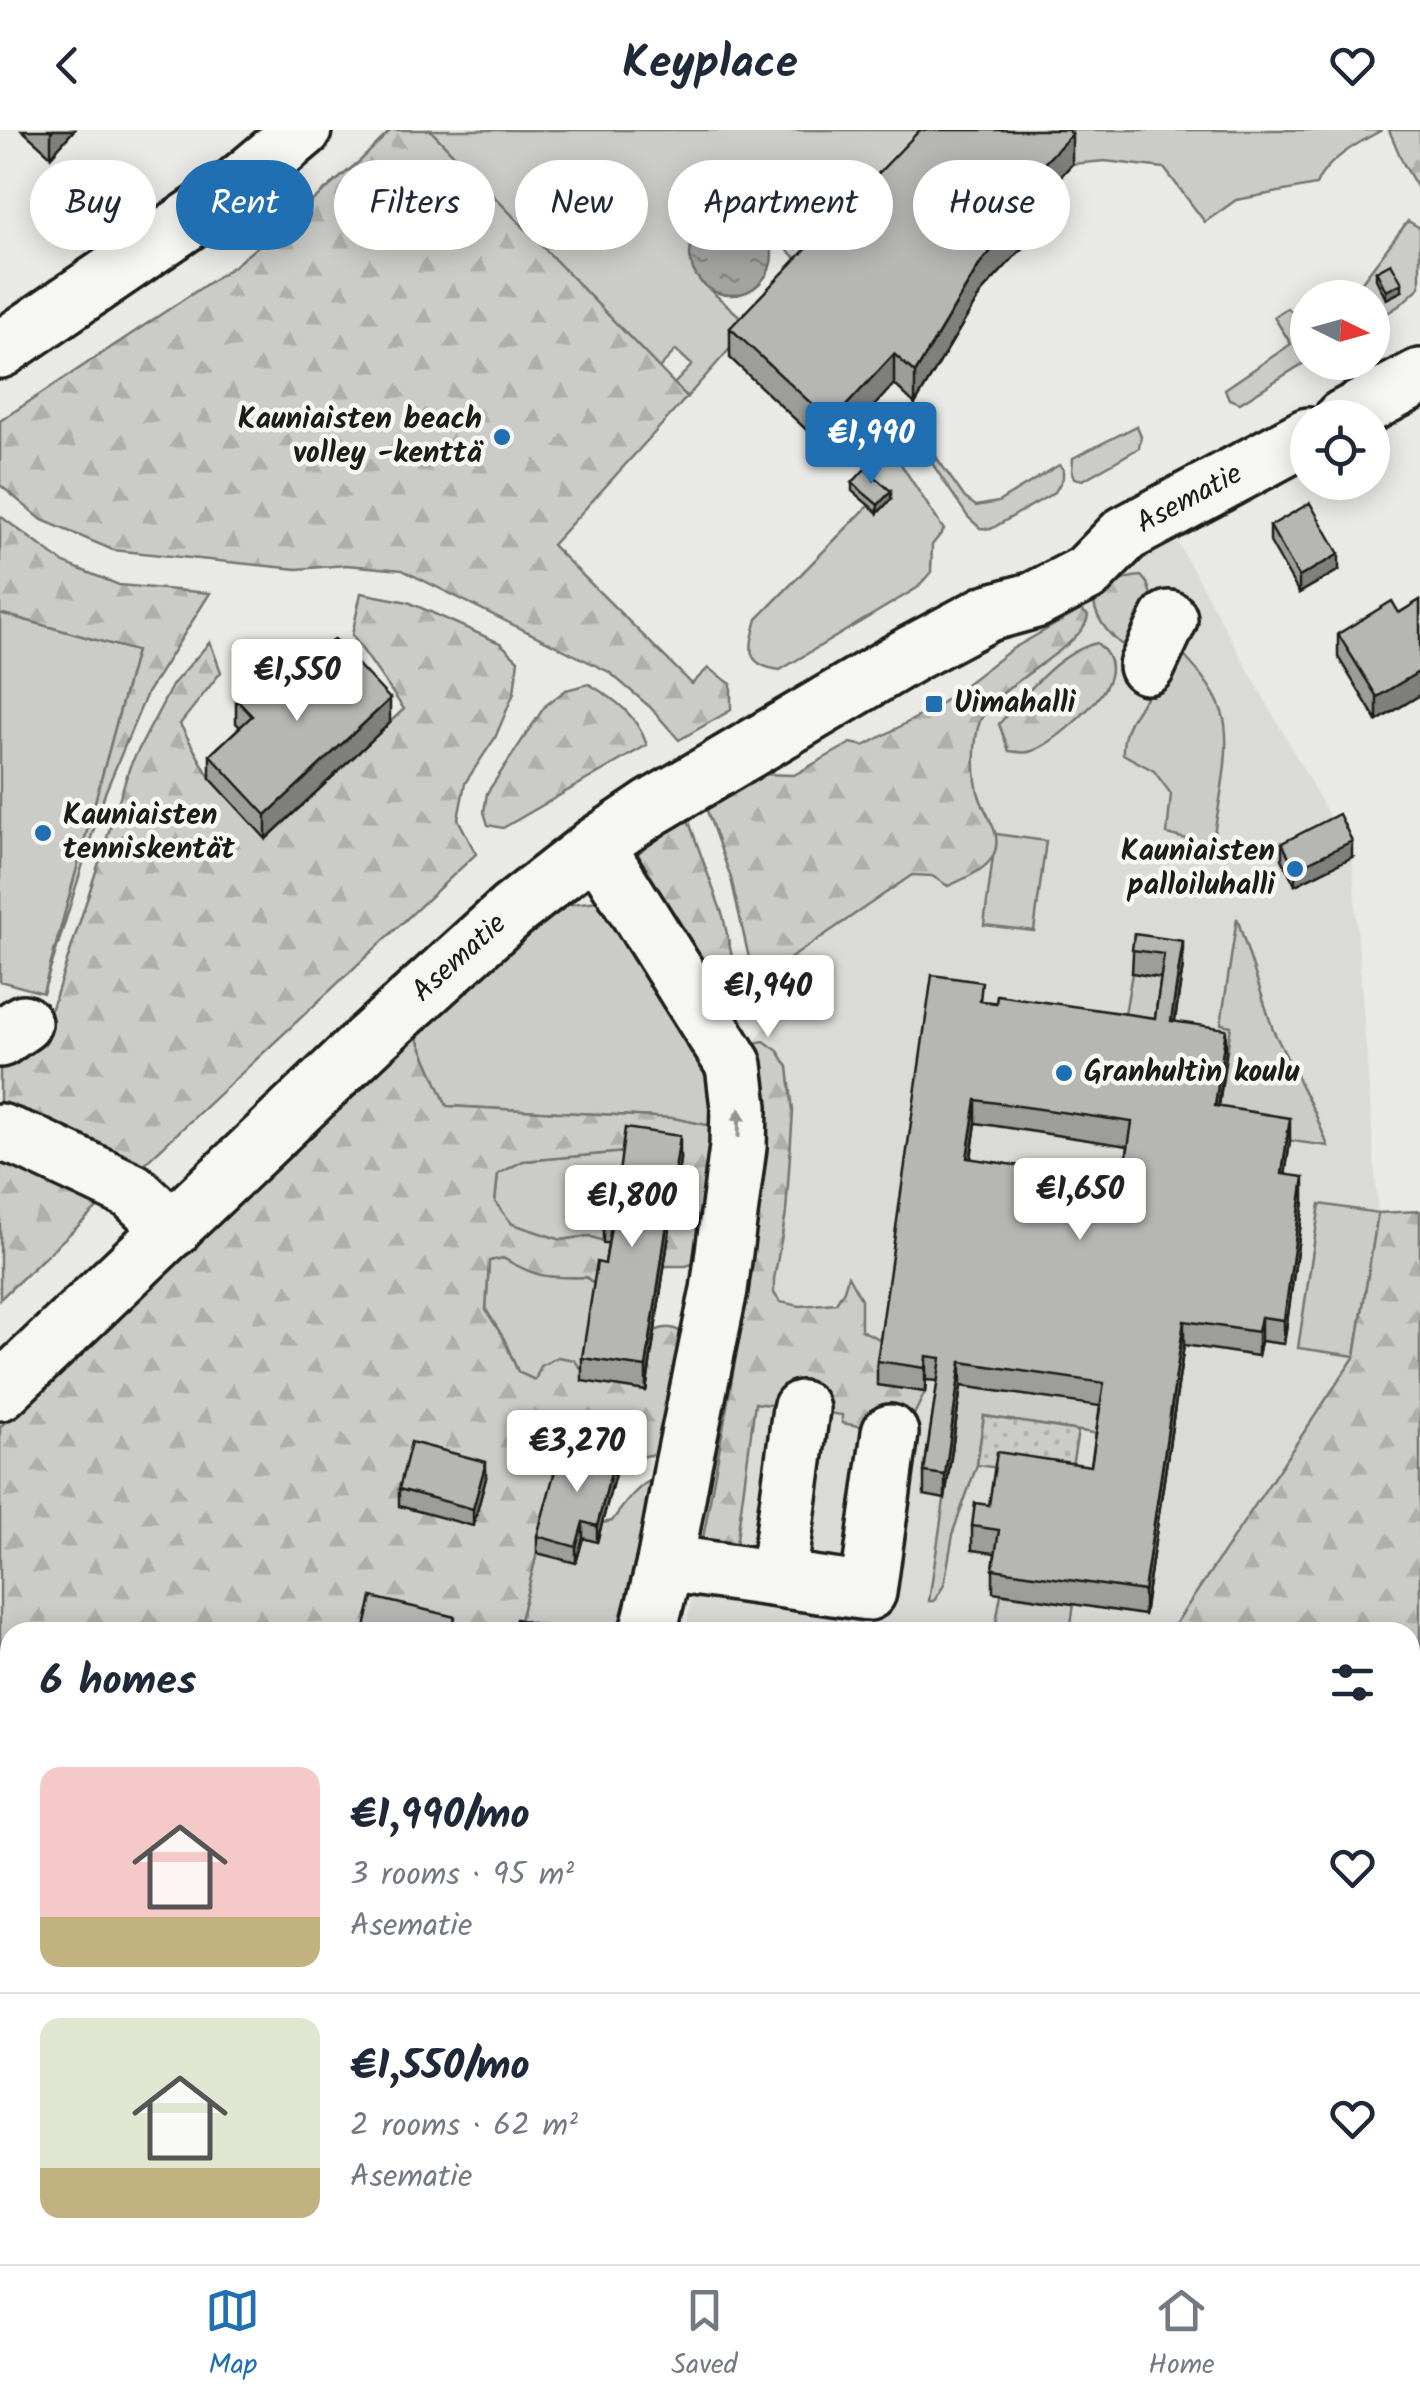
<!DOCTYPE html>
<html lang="en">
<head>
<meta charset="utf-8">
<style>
	body { margin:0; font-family:Kalam,sans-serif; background:#f6f6f7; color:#1f2937; height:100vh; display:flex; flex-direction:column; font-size:38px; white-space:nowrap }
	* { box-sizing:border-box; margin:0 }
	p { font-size:32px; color:#747a83 }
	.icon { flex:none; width:55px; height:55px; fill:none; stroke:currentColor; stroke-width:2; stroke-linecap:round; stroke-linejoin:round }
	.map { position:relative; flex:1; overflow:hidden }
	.details { position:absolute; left:0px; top:1492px; width:1420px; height:642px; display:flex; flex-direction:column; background:#fff; border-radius:30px 30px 0 0; box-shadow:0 5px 25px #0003 }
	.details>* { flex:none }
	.guide { position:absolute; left:30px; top:30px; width:1360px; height:90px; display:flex; gap:20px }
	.needle { width:65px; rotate:95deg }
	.buttons { position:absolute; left:1290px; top:150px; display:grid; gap:20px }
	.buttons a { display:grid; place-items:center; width:100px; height:100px; border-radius:50%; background:#fff; box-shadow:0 5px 25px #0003; font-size:50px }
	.price { position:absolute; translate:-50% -85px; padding:0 22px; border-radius:10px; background:#fff; color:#222; font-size:32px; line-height:65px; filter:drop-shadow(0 2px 5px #0008) }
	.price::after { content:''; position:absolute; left:50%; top:60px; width:30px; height:22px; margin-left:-15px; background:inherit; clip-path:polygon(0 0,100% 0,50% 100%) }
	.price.selected { background:#1f6fb2; color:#fff }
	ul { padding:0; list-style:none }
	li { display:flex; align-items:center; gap:30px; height:250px; padding:0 40px }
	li+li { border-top:2px solid #e0e1e3 }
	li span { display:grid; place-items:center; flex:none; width:280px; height:200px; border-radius:20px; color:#555 }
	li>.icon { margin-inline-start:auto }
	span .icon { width:120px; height:120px; fill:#fffc; stroke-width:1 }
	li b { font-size:42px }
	h2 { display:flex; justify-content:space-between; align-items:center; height:120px; padding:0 40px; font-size:42px }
	.chip { padding:0 35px; border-radius:45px; background:#fff; box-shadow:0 5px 25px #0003; font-size:35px; line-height:90px }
	.chip.selected { background:#1f6fb2; color:#fff }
	header { display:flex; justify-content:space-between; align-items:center; height:130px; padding:0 40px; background:#fff; font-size:45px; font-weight:600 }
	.dock { display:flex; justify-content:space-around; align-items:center; height:140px; border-top:2px solid #e0e1e3; background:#fff; font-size:28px; color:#747a83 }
	.dock a { display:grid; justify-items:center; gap:5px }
	.dock .selected { color:#1f6fb2 }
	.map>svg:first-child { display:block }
	.built { fill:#dadad6 }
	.grass { fill:#cbcbc7; stroke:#747472; stroke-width:2.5 }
	.forest { fill:url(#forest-firs); stroke:#747472; stroke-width:2.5 }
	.park { fill:url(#park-dots); stroke:#747472; stroke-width:2.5 }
	.water { fill:url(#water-ripples); stroke:#6d6d6c; stroke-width:2.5 }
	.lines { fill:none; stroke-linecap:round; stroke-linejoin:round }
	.minor-casing { stroke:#1c1c1c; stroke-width:62 }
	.major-casing { stroke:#1c1c1c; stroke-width:62 }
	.minor { stroke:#f6f6f2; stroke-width:55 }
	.major { stroke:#f6f6f2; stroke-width:55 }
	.wall { fill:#9d9d9a; stroke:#1c1c1c; stroke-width:2.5; fill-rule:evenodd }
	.shaded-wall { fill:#7f7f7d; stroke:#1c1c1c; stroke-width:2.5 }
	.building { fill:#b6b6b3; stroke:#1c1c1c; stroke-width:2.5; fill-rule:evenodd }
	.oneway { fill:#949492 }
	.poi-dot { fill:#1f6fb2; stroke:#f6f6f2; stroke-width:4 }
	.labels { text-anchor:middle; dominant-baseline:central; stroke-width:9; stroke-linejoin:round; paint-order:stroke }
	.poi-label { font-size:30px; font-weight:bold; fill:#1c1c1c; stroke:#f6f6f2; text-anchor:start }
	.street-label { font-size:30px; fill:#1c1c1c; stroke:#f6f6f2 }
</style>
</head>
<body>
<header><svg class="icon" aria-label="back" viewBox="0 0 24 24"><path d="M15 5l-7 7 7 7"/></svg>Keyplace<svg class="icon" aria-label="heart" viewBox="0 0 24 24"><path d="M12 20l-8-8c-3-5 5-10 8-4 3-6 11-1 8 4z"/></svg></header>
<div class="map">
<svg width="1420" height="2134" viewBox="0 0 1420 2134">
	<defs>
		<pattern id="forest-firs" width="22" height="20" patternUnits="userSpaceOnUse" patternTransform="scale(2.5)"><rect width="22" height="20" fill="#cbcbc7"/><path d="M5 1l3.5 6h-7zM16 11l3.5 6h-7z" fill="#aeaeaa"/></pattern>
		<pattern id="park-dots" width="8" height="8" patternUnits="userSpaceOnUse" patternTransform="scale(2.5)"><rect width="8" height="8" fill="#cbcbc7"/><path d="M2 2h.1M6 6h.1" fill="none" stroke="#aeaeaa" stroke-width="1.8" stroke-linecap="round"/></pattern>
		<pattern id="water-ripples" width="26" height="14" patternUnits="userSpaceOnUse" patternTransform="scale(2.5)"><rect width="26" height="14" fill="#a3a3a1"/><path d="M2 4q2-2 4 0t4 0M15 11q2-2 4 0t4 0" fill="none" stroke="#848482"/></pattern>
	</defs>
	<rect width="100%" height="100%" fill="#e9e9e5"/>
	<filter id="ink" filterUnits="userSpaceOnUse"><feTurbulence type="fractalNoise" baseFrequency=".01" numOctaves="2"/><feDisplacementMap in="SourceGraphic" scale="20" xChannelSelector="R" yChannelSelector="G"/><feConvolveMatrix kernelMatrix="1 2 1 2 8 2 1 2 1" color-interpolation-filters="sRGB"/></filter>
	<g filter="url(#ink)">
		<path class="built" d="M 1174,406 L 1352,727 L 1378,1083 L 1355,1226 L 1170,1502 L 721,1502 L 686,1498 L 748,1152 L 764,1007 L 759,931 L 753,913 L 782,876 L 785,832 L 825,803 L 981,588 L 1074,478 Z"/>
		<path class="grass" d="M 430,0 L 933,0 L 798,130 L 760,96 L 702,153 L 745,191 L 742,205 L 687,267 L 674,254 L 692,235 L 676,220 L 659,238 Z
			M 1036,0 L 1382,0 C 1360,12 1325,30 1316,55 L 1236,70 L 1205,92 L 1164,38 L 1105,31 L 1072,34 Z
			M 1408,91 L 1420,98 L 1420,157 L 1400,175 L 1373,192 L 1372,168 L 1342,168 L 1360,154 Z
			M 1287,178 L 1307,193 L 1307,231 L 1240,273 L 1229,269 L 1225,259 L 1291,214 L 1274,187 Z
			M 908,294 L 915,297 L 965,368 L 976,376 L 998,372 L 1059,335 L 1063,339 L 1063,348 L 1055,362 L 991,399 L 980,398 L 968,387 L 909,299 Z
			M 1137,296 L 1141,306 L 1139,318 L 1083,350 L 1074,348 L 1072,342 L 1073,328 Z
			M 891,319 L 944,400 L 932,415 L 931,442 L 917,458 L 780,540 C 744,535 749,519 757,489 L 869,375 L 878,383 L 865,347 Z
			M 0,483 L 136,521 L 43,863 L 0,851 Z
			M 1171,512 C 1191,533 1213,555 1222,582 C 1234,615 1217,681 1212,716 L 1167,704 L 1171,664 L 1154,641 L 1123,624 C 1121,587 1152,567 1166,536 C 1169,529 1169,520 1171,512 Z
			M 996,704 L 1046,711 L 1034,801 L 984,795 Z
			M 598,771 L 628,794 L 714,923 L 711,996 L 672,988 L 446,976 L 414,900 L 510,809 L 564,775 Z
			M 1237,788 L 1273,900 L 1315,983 L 1328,1016 L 1215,1000 L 1231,896 L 1221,894 Z
			M 1132,843 L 1164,848 L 1155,912 L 1125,884 Z
			M 625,1022 L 619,1066 L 610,1066 L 603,1113 L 589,1106 L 561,1110 L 512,1094 L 495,1072 L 498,1044 L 523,1031 Z
			M 1320,1074 L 1378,1083 L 1355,1226 L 1298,1218 Z
			M 503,1128 C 538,1148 547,1148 586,1147 L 597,1156 L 584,1242 L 535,1251 L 518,1242 L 504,1209 L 486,1180 L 489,1131 Z
			M 961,1256 L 1104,1276 L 1100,1304 L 984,1286 L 977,1335 L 954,1399 L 944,1455 L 934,1471 L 929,1471 Z
			M 659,1346 L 637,1502 L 517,1502 L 537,1423 L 583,1408 L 597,1412 L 602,1393 L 612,1391 C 625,1373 637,1355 659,1346 Z
			M 1001,1464 L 1074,1474 L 1070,1501 L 1031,1502 L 995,1498 Z
			M 0,1861 L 10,1861 L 10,2125 L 334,2125 L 334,2134 L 0,2134 Z"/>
		<path class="forest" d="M 391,0 L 430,0 L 687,267 L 552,415 L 692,554 L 708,538 L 731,554 L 731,580 L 679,610 L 650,577 L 609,542 L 402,440 L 346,435 L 297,439 L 113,420 L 42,390 L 0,355 L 0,291 L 234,136 L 360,31 Z
			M 1389,0 L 1420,0 L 1420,62 L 1403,33 Z
			M 0,386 L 64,433 L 119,455 L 210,463 L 147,563 L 105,663 L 43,863 L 136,521 L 0,483 Z
			M 1141,446 L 1147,453 L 1156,479 L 1133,520 C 1115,514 1096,491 1094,472 C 1105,458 1122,447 1141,446 Z
			M 361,463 L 408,472 L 500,513 L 518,530 L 514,563 L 495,608 L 465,653 L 458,689 L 476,724 L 0,1169 L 0,910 L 52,878 L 130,636 L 173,554 L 210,512 L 221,542 L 180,594 L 210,648 L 266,708 L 404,579 L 352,505 Z
			M 1081,480 L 1088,485 C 1086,517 996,553 980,591 C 973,609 973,650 980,668 C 986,686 1004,705 993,726 C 985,741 963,749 948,756 L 932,746 L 912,745 L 785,832 L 749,828 L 731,748 L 706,678 L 760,644 L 794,645 L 851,613 L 864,616 L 936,577 L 1012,519 Z
			M 1097,513 C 1110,524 1115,538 1107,554 C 1098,574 1053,614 1032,621 C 1025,624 1017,622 1009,621 L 999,594 C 1025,565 1058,522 1097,513 Z
			M 589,554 C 616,570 636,584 647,615 L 503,698 L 488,695 L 484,682 L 487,663 L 545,576 L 566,560 Z
			M 688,689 L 723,786 L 735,840 L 729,854 L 720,860 L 709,858 L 669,792 L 637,721 Z
			M 414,900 L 447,976 L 673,988 L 711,996 L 703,1101 L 698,1132 L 686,1136 L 664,1136 L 680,1030 L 625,1022 L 523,1031 L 498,1044 L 495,1072 L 512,1094 L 561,1110 L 589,1106 L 612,1114 L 605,1157 L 597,1156 L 586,1147 C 547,1148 538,1148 503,1128 L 489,1131 L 486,1180 L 504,1209 L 518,1242 L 535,1250 L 541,1236 L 558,1227 L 574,1230 L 584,1242 L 646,1260 L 655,1201 C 669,1195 676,1198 687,1206 L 672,1325 C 648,1323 635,1326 616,1340 L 578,1330 L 537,1423 L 517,1502 L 10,1502 L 10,1861 L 0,1861 L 0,1297 L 327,977 Z
			M 764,911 L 778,921 L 788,937 L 793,981 L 786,1083 L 774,1149 L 774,1163 L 780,1172 L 800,1176 L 836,1173 L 844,1160 L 848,1146 L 861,1169 L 861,1200 L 883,1211 L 877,1255 L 925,1262 L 909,1295 L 858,1296 L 842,1293 L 842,1285 L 755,1273 L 735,1424 L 701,1419 C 721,1309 743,1199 755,1087 C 761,1032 772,966 753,913 Z
			M 1420,1081 L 1420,2134 L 1175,2134 L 1171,2125 L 1410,2125 L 1410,1502 L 1170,1502 L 1355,1226 L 1378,1083 Z
			M 334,2125 L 516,2125 L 517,2134 L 334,2134 Z"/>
		<path class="park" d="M 984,1286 L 1078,1301 L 1070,1348 L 977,1335 Z
			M 208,2125 L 334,2125 L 334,2134 L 208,2134 Z"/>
		<path class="water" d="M690 124a41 41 0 1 1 82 0a41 41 0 1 1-82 0Z"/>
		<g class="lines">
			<defs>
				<g id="minor">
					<path d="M 1343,288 L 1420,247"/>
					<path d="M 1147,536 L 1169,489"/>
					<path d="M 596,715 L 734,935 L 739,977 L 738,1017 L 719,1160 L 683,1335 L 665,1433 L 648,1502"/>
					<path d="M 0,909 L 23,893"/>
					<path d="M 0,1002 L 30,1013 L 132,1061 L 173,1099"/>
					<path id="s1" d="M 0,1262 L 372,908 L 512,781 L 596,715 L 651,678 L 913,523 L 988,483 L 1035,470 L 1087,443 L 1125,404 L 1308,306"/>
					<path d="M 665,1433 L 868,1462 L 890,1303"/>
					<path d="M 778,1448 L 801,1279"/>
					<path d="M 526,2134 L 527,2125"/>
				</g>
				<path id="major" d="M 0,220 L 218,71 L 303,0"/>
			</defs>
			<use href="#minor" class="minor-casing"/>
			<use href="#major" class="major-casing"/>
			<use href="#minor" class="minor"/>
			<use href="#major" class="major"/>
		</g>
		<path class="wall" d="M 22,0 L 74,0 L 51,26 Z
			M 1072,34 L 1048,60 L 1048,90 L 981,163 L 915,274 L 894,254 L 831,323 L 730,228 L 730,198 Z
			M 1376,141 L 1402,161 L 1386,169 L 1376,149 Z
			M 852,353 L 891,369 L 878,383 L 852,361 Z
			M 1270,396 L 1339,440 L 1299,463 L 1270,412 Z
			M 1420,470 L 1420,565 L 1377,591 L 1338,527 L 1338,504 L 1399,483 Z
			M 291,549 L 390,593 L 266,709 L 210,648 L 210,625 L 240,597 L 236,593 L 236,569 Z
			M 1282,713 L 1352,727 L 1295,755 L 1282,729 Z
			M 1134,804 L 1183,835 L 1175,891 L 1226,922 L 1219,977 L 1290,1011 L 1285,1045 L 1304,1071 L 1284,1214 L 1261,1211 L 1258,1226 L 1184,1215 L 1144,1485 L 993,1462 L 993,1439 L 995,1423 L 972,1420 L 972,1396 L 989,1375 L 1091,1336 L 1100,1276 L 961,1256 L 945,1369 L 924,1365 L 924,1342 L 938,1251 L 926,1250 L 925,1262 L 877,1255 L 877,1231 L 982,871 L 1155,888 L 1161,848 L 1132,843 ZM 976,993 L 1128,1016 L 1123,1051 L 971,1029 Z
			M 680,1029 L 646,1261 L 582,1251 L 582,1228 L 605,1134 L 608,1113 L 603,1113 L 603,1089 L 619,1043 Z
			M 571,1337 L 616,1340 L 597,1412 L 583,1408 L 576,1433 L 537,1423 L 537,1406 Z
			M 486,1348 L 473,1396 L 399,1376 L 399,1359 Z"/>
		<path class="shaded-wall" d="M 53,0 L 74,0 L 51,26 L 51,2 Z
			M 1072,4 L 1072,34 L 1048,60 L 1048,90 L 981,163 L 915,274 L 915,243 L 1033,45 Z
			M 1402,153 L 1402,161 L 1386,169 L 1386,161 Z
			M 894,224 L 894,254 L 831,323 L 831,292 Z
			M 891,361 L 891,369 L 878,383 L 878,375 Z
			M 1339,424 L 1339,440 L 1299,463 L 1299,447 Z
			M 1420,541 L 1420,565 L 1377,591 L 1377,567 Z
			M 390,569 L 390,593 L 266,709 L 266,685 Z
			M 1352,711 L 1352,727 L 1295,755 L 1295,739 Z
			M 1183,811 L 1183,835 L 1171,914 L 1171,891 Z
			M 1226,899 L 1226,922 L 1215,1000 L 1215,976 Z
			M 976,970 L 976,993 L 967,1052 L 967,1028 Z
			M 1290,988 L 1290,1011 L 1282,1068 L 1282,1044 Z
			M 680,1006 L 680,1029 L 646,1261 L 646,1237 Z
			M 1304,1047 L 1304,1071 L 1284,1214 L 1284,1190 Z
			M 1261,1187 L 1261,1211 L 1258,1226 L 1258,1202 Z
			M 1184,1191 L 1184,1215 L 1144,1485 L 1144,1461 Z
			M 926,1226 L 926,1250 L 925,1262 L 925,1238 Z
			M 961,1232 L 961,1256 L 945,1369 L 945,1345 Z
			M 616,1324 L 616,1340 L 597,1412 L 597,1396 Z
			M 486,1332 L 486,1348 L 473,1396 L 473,1379 Z
			M 583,1392 L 583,1408 L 576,1433 L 576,1417 Z"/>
		<path class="building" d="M 920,0 L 1068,0 L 1072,4 L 1033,45 L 1048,60 L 981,132 L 915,243 L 894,224 L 831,292 L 730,198 Z
			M 1391,133 L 1402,153 L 1386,161 L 1376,141 Z
			M 1324,150 L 1332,162 L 1325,168 L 1321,168 L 1314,157 Z
			M 865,339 L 891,361 L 878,375 L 852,353 Z
			M 1310,373 L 1339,424 L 1299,447 L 1270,396 Z
			M 1420,470 L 1420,541 L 1377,567 L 1338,504 L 1392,471 L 1399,483 Z
			M 334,509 L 390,569 L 266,685 L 210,625 L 252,586 L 236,569 L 276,533 L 291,549 Z
			M 1339,684 L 1352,711 L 1295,739 L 1282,713 Z
			M 1134,804 L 1183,811 L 1171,891 L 1226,899 L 1215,976 L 1290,988 L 1282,1044 L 1304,1047 L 1284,1190 L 1261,1187 L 1258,1202 L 1184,1191 L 1144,1461 L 993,1439 L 999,1400 L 972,1396 L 975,1373 L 989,1375 L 997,1322 L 1091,1336 L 1104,1253 L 961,1232 L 945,1345 L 924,1342 L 941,1228 L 926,1226 L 925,1238 L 877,1231 L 932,845 L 982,852 L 980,871 L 996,873 L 997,865 L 1155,888 L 1164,824 L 1132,820 ZM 976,970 L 1132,992 L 1123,1051 L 967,1028 Z
			M 625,998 L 680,1006 L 646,1237 L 582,1228 L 597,1132 L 605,1134 L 612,1090 L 603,1089 L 610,1041 L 619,1043 Z
			M 411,1312 L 486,1332 L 473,1379 L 399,1359 Z
			M 577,1313 L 616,1324 L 597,1396 L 583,1392 L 576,1417 L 537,1406 L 557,1333 L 571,1337 Z
			M 372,1467 L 455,1487 L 452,1502 L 364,1502 Z
			M 516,1489 L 569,1502 L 513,1502 Z
			M 758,2125 L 849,2125 L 850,2134 L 725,2134 L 724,2129 Z"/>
		<defs><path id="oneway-solid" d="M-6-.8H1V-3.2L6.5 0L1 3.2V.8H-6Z" transform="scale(2.5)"/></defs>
		<use class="oneway" href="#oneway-solid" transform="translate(739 993) rotate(-88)"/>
	</g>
	<g class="poi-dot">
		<circle cx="502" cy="307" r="10"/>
		<rect x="924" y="564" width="20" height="20" rx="5"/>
		<circle cx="43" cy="703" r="10"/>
		<circle cx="1295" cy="739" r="10"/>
		<circle cx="1064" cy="943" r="10"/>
	</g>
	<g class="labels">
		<g class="poi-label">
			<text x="482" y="290" text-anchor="end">Kauniaisten beach<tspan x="482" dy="34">volley -kenttä</tspan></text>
			<text x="954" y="574">Uimahalli</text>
			<text x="63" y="686">Kauniaisten<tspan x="63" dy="34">tenniskentät</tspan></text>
			<text x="1275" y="722" text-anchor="end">Kauniaisten<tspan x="1275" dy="34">palloiluhalli</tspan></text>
			<text x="1084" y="943">Granhultin koulu</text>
		</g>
		<g class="street-label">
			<text stroke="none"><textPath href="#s1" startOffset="1500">Asematie</textPath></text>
			<text stroke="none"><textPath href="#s1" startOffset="632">Asematie</textPath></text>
		</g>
	</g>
</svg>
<div class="buttons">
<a><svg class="needle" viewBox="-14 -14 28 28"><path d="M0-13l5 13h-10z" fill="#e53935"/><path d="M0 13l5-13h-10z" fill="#747a83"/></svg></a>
<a><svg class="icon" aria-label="locate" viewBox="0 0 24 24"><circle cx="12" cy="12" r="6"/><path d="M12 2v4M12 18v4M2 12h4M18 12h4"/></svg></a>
</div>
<b class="price selected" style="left:871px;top:357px">€1,990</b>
<b class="price" style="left:297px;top:594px">€1,550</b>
<b class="price" style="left:768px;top:910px">€1,940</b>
<b class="price" style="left:1080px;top:1113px">€1,650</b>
<b class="price" style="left:632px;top:1120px">€1,800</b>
<b class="price" style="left:577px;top:1365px">€3,270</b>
<div class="guide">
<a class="chip">Buy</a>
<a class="chip selected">Rent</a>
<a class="chip">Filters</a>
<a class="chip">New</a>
<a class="chip">Apartment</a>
<a class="chip">House</a>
</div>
<section class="details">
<h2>6 homes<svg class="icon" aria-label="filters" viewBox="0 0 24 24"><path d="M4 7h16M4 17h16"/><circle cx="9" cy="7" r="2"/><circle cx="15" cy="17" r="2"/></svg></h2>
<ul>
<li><span style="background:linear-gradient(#f6c9c9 75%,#c2b280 0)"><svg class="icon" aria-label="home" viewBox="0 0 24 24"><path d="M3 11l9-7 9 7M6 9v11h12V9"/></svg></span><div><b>€1,990/mo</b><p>3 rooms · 95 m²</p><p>Asematie</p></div><svg class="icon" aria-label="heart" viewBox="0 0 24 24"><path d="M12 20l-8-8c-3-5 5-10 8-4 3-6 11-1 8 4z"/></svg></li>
<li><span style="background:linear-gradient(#dfe7d0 75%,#c2b280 0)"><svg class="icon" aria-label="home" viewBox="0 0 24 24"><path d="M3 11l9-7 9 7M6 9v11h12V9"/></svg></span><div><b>€1,550/mo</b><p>2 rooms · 62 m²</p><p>Asematie</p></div><svg class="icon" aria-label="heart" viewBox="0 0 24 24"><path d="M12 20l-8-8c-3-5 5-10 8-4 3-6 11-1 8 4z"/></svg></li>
</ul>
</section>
</div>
<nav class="dock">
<a class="selected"><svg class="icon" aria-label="map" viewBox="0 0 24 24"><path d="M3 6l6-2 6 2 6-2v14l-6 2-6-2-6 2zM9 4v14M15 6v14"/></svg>Map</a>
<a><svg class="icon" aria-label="saved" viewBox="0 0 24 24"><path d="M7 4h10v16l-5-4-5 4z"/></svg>Saved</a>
<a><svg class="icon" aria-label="home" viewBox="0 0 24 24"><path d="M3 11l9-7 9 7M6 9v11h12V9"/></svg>Home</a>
</nav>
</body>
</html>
